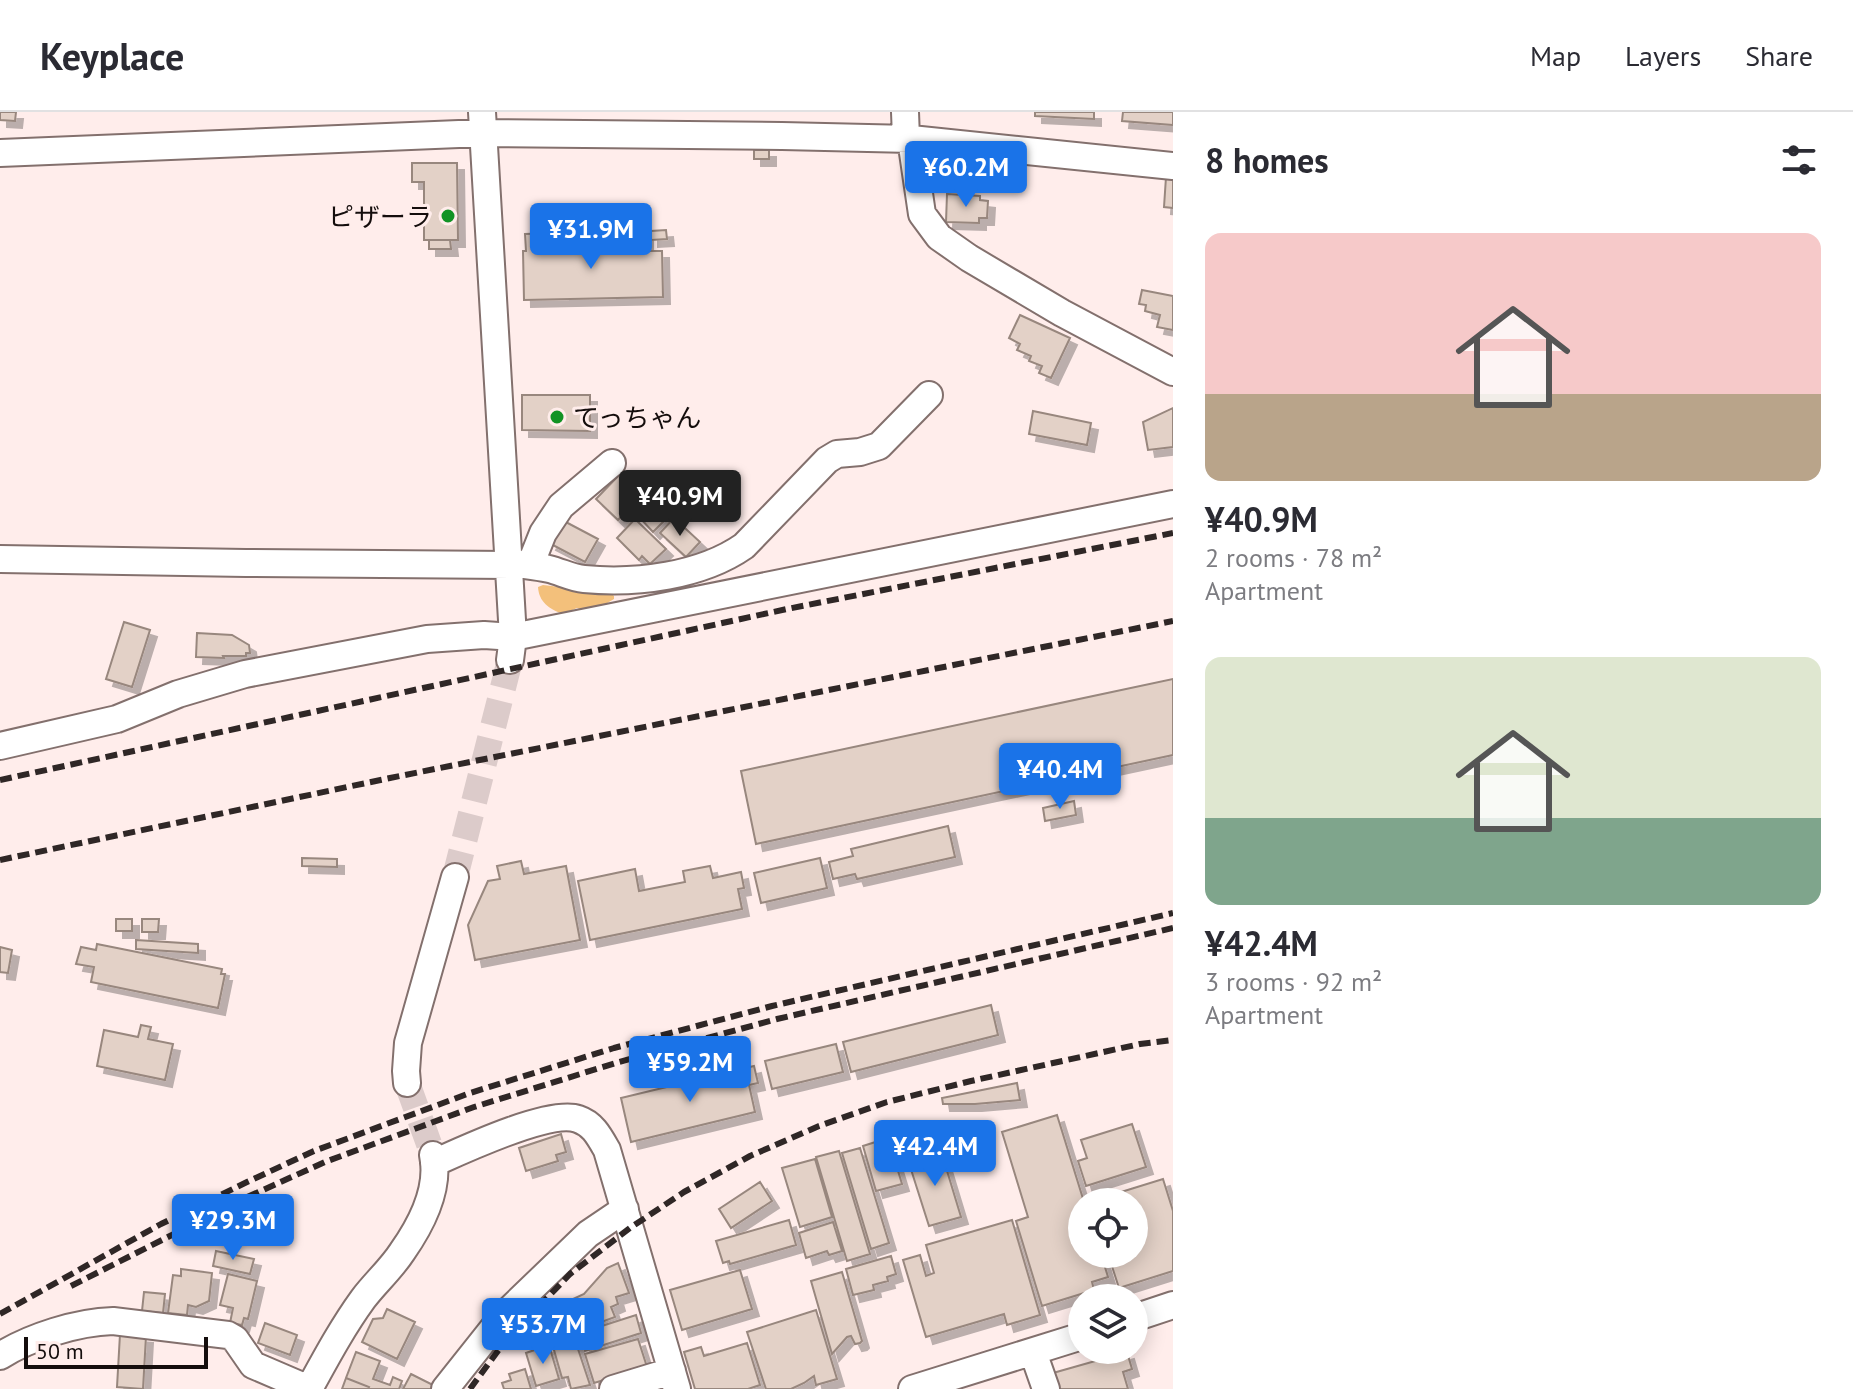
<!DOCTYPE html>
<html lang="en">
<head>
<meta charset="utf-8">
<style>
	body { margin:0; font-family:"PT Sans","Noto Sans JP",sans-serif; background:#f7f7f7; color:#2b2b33; height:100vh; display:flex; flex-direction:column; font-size:30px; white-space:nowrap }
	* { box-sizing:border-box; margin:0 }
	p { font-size:26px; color:#7c7c81 }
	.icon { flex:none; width:44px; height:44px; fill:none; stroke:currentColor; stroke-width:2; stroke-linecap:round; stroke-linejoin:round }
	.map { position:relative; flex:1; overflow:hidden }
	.panel { display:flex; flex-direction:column; background:#fff; width:680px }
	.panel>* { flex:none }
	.controls { position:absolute; left:1068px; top:1076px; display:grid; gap:16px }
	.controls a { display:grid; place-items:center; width:80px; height:80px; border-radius:50%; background:#fff; box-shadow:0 4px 20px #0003; font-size:40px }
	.scale { position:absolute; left:24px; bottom:20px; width:184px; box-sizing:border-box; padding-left:8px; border:4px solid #140d0c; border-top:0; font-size:22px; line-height:28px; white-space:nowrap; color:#140d0c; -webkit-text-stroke:6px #ffedeb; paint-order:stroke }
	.price { position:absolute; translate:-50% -68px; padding:0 18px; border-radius:8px; background:#1a73e8; color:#fff; font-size:26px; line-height:52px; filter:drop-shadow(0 2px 4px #0008) }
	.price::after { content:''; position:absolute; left:50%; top:48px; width:24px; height:18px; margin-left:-12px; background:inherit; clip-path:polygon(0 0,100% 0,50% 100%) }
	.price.current { background:#222; color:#fff }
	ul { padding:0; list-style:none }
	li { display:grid; align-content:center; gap:16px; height:424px; padding:0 32px }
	li span { display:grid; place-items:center; height:248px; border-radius:16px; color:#555 }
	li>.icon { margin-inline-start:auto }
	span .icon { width:144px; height:144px; fill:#fffc; stroke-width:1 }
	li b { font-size:34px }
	h2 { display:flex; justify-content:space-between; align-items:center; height:96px; padding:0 32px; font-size:34px }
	header { display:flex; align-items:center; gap:48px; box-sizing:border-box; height:112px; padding:0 40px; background:#fff; border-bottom:2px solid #e1e1e2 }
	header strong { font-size:38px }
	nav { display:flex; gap:44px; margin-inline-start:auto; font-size:28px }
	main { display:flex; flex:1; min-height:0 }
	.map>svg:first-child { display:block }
	.green { fill:#f3c07b }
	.building { fill:#e3d1c7; stroke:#98877e; stroke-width:2; filter:url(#shadow) }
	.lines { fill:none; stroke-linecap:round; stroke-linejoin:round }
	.minor-tunnel { stroke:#dccbca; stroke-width:26; stroke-dasharray:26 13; stroke-linecap:butt }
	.minor-casing { stroke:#83706d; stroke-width:30 }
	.minor { stroke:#fff; stroke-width:26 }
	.rail { stroke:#2f2726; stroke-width:6; stroke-dasharray:12 6; stroke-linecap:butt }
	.poi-dot { fill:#129325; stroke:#ffedeb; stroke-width:3 }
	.labels { text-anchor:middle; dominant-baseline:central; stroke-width:6; stroke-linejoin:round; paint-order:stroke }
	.poi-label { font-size:26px; fill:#140d0c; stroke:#ffedeb; text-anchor:end }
</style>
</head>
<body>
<header>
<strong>Keyplace</strong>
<nav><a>Map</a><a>Layers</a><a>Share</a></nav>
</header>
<main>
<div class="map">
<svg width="1173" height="1277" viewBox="0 0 1173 1277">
	<defs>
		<filter id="shadow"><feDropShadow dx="7" dy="7" stdDeviation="0" flood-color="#0004"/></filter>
	</defs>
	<rect width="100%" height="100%" fill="#ffedeb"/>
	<path class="green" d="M 543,473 L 611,481 L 614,484 L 614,487 C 602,494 591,502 577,496 L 563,502 C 549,497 539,490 538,475 Z"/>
	<path class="building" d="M 0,0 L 16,0 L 15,9 L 0,8 Z
		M 1035,0 L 1094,0 L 1094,7 L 1035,4 Z
		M 1123,0 L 1173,0 L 1173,13 L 1122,9 Z
		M 754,38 L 769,38 L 769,47 L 754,47 Z
		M 412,51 L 457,51 L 458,128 L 424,128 L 424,70 L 412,70 Z
		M 1166,65 L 1173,65 L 1173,96 L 1164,95 Z
		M 947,82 L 980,84 L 980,88 L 988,89 L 987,106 L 979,106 L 979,111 L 946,110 Z
		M 624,118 L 624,128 L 560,129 L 560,119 Z
		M 631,118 L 646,118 L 646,139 L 662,139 L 663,185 L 524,188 L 523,139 L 526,139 L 525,122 L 555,121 L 555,139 L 631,138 Z
		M 666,118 L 667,127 L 651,128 L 651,119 Z
		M 429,128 L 450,128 L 451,137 L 429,137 Z
		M 1142,178 L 1173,184 L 1173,218 L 1157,215 L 1160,203 L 1145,199 L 1146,193 L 1139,192 Z
		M 1020,203 L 1070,226 L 1051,266 L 1039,261 L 1042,254 L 1029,249 L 1031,244 L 1017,238 L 1020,232 L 1009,226 Z
		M 522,283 L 590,283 L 590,319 L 522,318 Z
		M 1173,296 L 1173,335 L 1148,338 L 1143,310 Z
		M 1033,299 L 1091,311 L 1087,333 L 1029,322 Z
		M 622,360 L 640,378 L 630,388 L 634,391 L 618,408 L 596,387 Z
		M 655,389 L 669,404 L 653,420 L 639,405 Z
		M 674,406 L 700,430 L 686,445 L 660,421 Z
		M 635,407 L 666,437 L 650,452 L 642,444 L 639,448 L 617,426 Z
		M 562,408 L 598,427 L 585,450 L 549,431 Z
		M 124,510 L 150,518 L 132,575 L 106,567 Z
		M 197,521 L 232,523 L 249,533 L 250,541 L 246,541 L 246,544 L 223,544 L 224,546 L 196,545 Z
		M 1173,567 L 1173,643 L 756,732 L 741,659 Z
		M 1074,689 L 1076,703 L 1045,709 L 1043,696 Z
		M 948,714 L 955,745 L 857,767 L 855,762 L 833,767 L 829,750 L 853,744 L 851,737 Z
		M 302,746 L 337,747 L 337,755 L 302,754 Z
		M 820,746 L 827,776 L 761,791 L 754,761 Z
		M 521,749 L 524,762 L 566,754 L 580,828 L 475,848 L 468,813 L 488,769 L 500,767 L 497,754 Z
		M 710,754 L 713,766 L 741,760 L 744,776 L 738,777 L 742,797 L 590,828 L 578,769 L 635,757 L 639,779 L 685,770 L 683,759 Z
		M 116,807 L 132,807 L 132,819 L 116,819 Z
		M 142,807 L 159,807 L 158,820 L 142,820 Z
		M 136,828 L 198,832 L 198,841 L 136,837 Z
		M 97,832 L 222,857 L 221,862 L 225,862 L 218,896 L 91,870 L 94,855 L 76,852 L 81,835 L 96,838 Z
		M 0,835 L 12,838 L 8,861 L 0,860 Z
		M 991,893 L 998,923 L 851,960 L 843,930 Z
		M 141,913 L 151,915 L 148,927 L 173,932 L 165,968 L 97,954 L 104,918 L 138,925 Z
		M 836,932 L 843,960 L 772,977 L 765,949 Z
		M 754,954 L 758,971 L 749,973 L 755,1000 L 631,1030 L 621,986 Z
		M 1017,971 L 1020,988 L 975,992 L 943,992 L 942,986 Z
		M 1057,1003 L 1084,1090 L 1082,1090 L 1082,1142 L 1101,1142 L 1108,1165 L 1092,1170 L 1094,1178 L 1042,1194 L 1016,1109 L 1028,1105 L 1002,1020 Z
		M 1132,1012 L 1146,1055 L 1086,1074 L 1078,1049 L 1087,1046 L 1081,1028 Z
		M 561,1022 L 566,1040 L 556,1043 L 558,1049 L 526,1059 L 519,1036 Z
		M 888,1026 L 902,1072 L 876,1079 L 863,1034 Z
		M 860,1036 L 889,1131 L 871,1137 L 842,1041 Z
		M 839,1039 L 870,1142 L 847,1149 L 816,1045 Z
		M 941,1039 L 961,1105 L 929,1114 L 908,1048 Z
		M 815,1047 L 832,1105 L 800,1115 L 782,1056 Z
		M 1163,1067 L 1173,1099 L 1173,1159 L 1119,1176 L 1108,1142 L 1134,1142 L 1134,1090 L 1092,1089 Z
		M 760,1070 L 772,1089 L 731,1116 L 719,1097 Z
		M 789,1108 L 796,1133 L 730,1152 L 729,1149 L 723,1151 L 716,1129 Z
		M 1012,1108 L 1040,1203 L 1007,1213 L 1004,1202 L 926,1225 L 903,1148 L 920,1143 L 926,1164 L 934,1161 L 926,1133 Z
		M 833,1110 L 842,1139 L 829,1143 L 827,1139 L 806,1146 L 799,1121 Z
		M 216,1139 L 254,1147 L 250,1162 L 213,1154 Z
		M 891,1144 L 896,1162 L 887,1165 L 888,1169 L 873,1173 L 874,1178 L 853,1183 L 846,1157 Z
		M 618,1151 L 629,1181 L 616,1185 L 618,1192 L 611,1195 L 615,1205 L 572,1221 L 564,1199 L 576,1194 L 573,1187 L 584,1182 L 607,1156 Z
		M 181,1157 L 212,1161 L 209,1189 L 196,1195 L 188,1193 L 187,1203 L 168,1201 L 173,1163 L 181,1164 Z
		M 740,1158 L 752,1197 L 682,1218 L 670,1178 Z
		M 842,1160 L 862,1229 L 860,1231 L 855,1232 L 851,1224 L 847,1225 L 832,1242 L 811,1169 Z
		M 228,1162 L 257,1169 L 248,1207 L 244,1206 L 242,1213 L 230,1211 L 233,1196 L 220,1193 Z
		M 144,1180 L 165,1182 L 163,1201 L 142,1199 Z
		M 387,1197 L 415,1210 L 397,1247 L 362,1230 L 373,1207 L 383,1206 Z
		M 816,1198 L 837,1267 L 816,1273 L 814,1264 L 804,1271 L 791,1277 L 766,1277 L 747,1220 Z
		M 636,1203 L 641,1221 L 585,1239 L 580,1221 Z
		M 564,1210 L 569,1224 L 550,1230 L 545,1216 Z
		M 265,1211 L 297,1223 L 290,1243 L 258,1231 Z
		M 120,1222 L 146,1224 L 143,1277 L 117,1275 Z
		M 566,1227 L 567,1231 L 575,1228 L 590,1273 L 571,1277 L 568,1265 L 562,1266 L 552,1231 Z
		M 638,1227 L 647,1255 L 594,1271 L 585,1242 Z
		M 747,1231 L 760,1273 L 748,1277 L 695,1277 L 684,1240 L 701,1235 L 704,1244 Z
		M 549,1233 L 559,1267 L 536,1274 L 526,1241 Z
		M 356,1240 L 380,1249 L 373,1267 L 390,1273 L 393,1265 L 402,1269 L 399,1277 L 368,1277 L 369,1275 L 346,1266 Z
		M 1127,1240 L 1132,1257 L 1123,1260 L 1128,1277 L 1057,1277 L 1053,1261 Z
		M 525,1257 L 531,1277 L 504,1277 L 502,1271 L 511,1268 L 509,1262 Z
		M 411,1262 L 435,1274 L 434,1277 L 403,1277 Z
		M 346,1266 L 369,1275 L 368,1277 L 342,1277 Z"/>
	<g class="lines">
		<path class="minor-tunnel" d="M 455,765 L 510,548
			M 407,971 L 433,1043"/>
		<defs>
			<path id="minor" d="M 482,0 L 513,525 L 510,548
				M 905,0 L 906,26
				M 911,27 L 922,102 L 939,125 L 969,146 L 1062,201 L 1173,260
				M 0,41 L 483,21 L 782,24 L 911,27 L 1173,54
				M 0,447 L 246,451 L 525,453 C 533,454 541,455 549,457 C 561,460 572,466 584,467 C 636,472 701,464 744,434 L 827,348 L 837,342 L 860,340 L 879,334 L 929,283
				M 525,453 L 533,446 L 543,421 L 561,394 L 612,351
				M 0,634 L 117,607 L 178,582 L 245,562 L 427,527 L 484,523 L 513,525 L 1173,392
				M 407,971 L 406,959 L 408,931 L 455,765
				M 434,1051 C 463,1038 550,997 578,1007 C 593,1012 599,1024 607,1038 L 677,1277
				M 1134,1206 L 1173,1193
				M 1033,1240 L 1046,1277
				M 0,1244 C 30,1225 77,1210 113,1209 L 228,1223 L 235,1227 L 253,1253 L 309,1277
				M 309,1277 C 326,1246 342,1216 363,1187 C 375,1171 391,1157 402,1140 C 421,1113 440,1077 433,1043
				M 445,1277 L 503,1204 L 588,1122 L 625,1097
				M 613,1277 L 672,1259
				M 912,1277 L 1082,1224"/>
		</defs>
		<use href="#minor" class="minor-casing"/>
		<use href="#minor" class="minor"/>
		<path class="rail" d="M 0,668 L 787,497 L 1173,421
			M 0,748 L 390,666 L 1173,509
			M 71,1174 L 243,1087 L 325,1050 L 474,995 L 619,950 L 777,907 L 1173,816
			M 0,1202 L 161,1112 L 247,1070 L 314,1039 L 470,981 L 614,936 L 772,894 L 1173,801
			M 470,1277 L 503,1232 L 570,1162 L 630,1116 L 684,1080 L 750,1044 L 819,1014 L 887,990 L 971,969 L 1140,932 L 1173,928"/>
	</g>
	<g class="poi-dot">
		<circle cx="448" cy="104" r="8"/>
		<circle cx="557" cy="305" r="8"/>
	</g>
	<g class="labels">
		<g class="poi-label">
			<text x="432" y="104">ピザーラ</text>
			<text x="573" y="305" text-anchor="start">てっちゃん</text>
		</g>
	</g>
</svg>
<div class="controls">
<a><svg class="icon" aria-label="locate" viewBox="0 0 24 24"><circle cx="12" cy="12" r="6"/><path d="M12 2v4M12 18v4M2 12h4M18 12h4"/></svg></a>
<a><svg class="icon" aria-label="layers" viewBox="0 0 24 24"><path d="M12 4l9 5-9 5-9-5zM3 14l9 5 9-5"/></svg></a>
</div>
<div class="scale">50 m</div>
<b class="price" style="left:966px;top:97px">¥60.2M</b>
<b class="price" style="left:591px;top:159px">¥31.9M</b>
<b class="price current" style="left:680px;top:426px">¥40.9M</b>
<b class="price" style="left:1060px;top:699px">¥40.4M</b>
<b class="price" style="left:690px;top:992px">¥59.2M</b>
<b class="price" style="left:935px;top:1076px">¥42.4M</b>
<b class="price" style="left:233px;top:1150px">¥29.3M</b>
<b class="price" style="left:543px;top:1254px">¥53.7M</b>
</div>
<section class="panel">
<h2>8 homes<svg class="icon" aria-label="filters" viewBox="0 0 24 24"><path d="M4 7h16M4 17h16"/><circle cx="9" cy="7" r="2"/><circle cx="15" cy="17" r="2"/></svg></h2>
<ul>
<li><span style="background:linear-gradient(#f6c9c9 65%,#b9a48a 0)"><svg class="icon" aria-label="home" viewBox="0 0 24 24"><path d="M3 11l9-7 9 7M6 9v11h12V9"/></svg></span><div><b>¥40.9M</b><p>2 rooms · 78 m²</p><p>Apartment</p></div></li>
<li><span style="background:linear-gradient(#dfe7d0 65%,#7fa58c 0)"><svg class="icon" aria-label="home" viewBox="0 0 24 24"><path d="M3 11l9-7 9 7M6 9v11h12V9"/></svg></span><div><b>¥42.4M</b><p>3 rooms · 92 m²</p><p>Apartment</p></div></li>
</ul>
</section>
</main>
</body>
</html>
